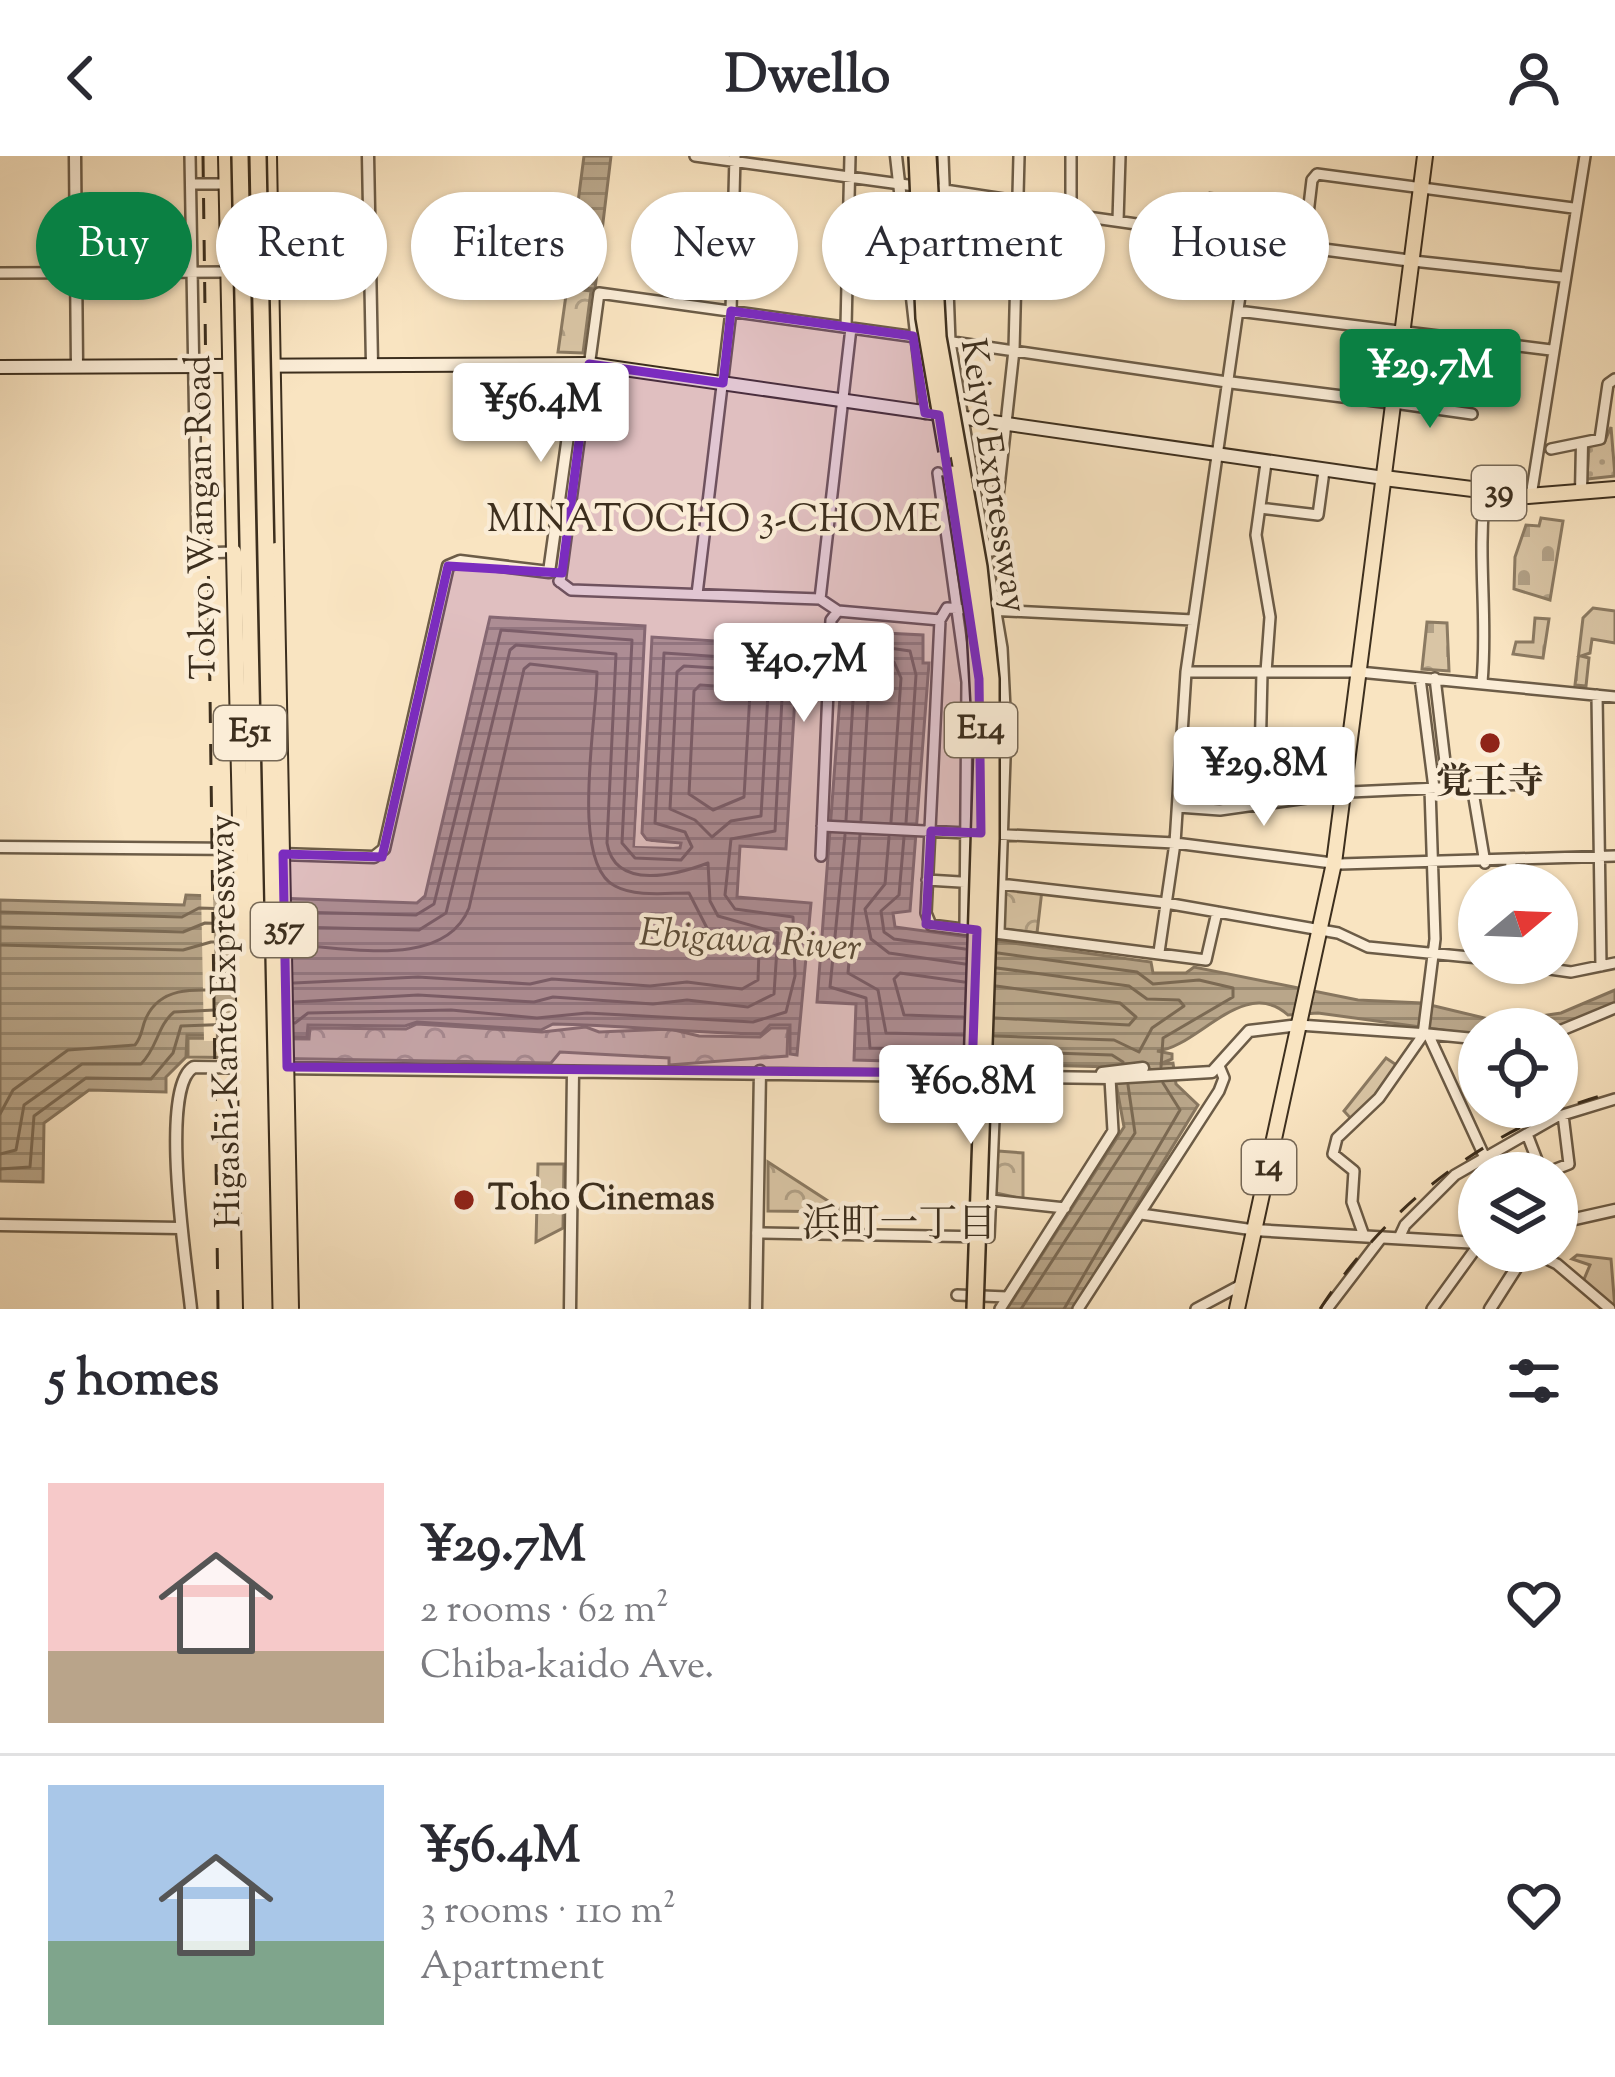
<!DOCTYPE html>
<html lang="en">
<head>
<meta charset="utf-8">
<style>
	body { margin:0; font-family:"Sorts Mill Goudy","Noto Serif JP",serif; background:#f7f7f7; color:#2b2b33; height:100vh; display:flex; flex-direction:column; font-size:45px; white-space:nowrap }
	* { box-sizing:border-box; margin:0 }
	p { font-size:39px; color:#7c7c81 }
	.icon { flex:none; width:66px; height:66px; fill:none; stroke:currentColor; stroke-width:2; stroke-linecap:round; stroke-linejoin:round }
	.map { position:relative; height:1153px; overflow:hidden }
	.drawer { display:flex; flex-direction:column; background:#fff; flex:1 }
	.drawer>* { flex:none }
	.hud { position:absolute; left:36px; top:36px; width:1545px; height:108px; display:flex; gap:24px }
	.needle { width:78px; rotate:71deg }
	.controls { position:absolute; left:1458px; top:708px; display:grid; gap:24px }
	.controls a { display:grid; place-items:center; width:120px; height:120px; border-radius:50%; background:#fff; box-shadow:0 3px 9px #0004; font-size:60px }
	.price { position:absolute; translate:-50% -102px; padding:0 27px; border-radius:12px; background:#fff; color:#222; font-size:39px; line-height:78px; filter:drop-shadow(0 3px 6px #0008) }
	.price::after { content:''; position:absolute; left:50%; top:72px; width:36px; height:27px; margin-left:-18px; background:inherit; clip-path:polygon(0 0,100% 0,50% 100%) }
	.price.current { background:#0b8043; color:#fff }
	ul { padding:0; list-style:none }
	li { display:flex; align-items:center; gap:36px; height:300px; padding:0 48px }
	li+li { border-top:3px solid #e1e1e2 }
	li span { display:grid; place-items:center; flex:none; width:336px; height:240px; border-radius:0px; color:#555 }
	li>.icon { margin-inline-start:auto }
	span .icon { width:144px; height:144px; fill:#fffc; stroke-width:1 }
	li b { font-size:51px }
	h2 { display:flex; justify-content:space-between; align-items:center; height:144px; padding:0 48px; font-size:51px }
	.chip { padding:0 42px; border-radius:54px; background:#fff; box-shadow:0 3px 9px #0004; font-size:42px; line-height:108px }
	.chip.current { background:#0b8043; color:#fff }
	header { display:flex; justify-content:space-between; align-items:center; height:156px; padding:0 48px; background:#fff; font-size:54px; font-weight:800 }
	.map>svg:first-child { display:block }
	.forest { fill:url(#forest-firs); stroke:#8b7a62; stroke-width:3 }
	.cemetery { fill:url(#cemetery-stones); stroke:#8b7a62; stroke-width:3 }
	.park { fill:url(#park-crowns); stroke:#8b7a62; stroke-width:3 }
	.garden { fill:url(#garden-dots); stroke:#8b7a62; stroke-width:3 }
	.water { fill:url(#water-rules); stroke:#87765f; stroke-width:3 }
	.pier { fill:#f9e4c1 }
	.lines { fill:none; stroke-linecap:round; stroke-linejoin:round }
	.shore { stroke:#7b6a54; stroke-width:3 }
	.minor-casing { stroke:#6c5c47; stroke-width:14 }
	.tertiary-casing { stroke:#6c5c47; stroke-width:15 }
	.secondary-casing { stroke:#3d2f1e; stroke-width:16 }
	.primary-casing { stroke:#3d2f1e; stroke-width:18 }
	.trunk-casing { stroke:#3d2f1e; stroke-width:18 }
	.minor { stroke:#fbedd7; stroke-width:9 }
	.tertiary { stroke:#fbedd7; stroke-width:10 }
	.secondary { stroke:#fbedd7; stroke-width:12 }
	.primary { stroke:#f9e4c1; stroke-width:14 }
	.trunk { stroke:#f9e4c1; stroke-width:14 }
	.rail { stroke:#3d2f1e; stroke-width:3; stroke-dasharray:21 21; stroke-linecap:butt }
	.trunk-bridge-casing { stroke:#3d2f1e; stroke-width:18; stroke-linecap:butt }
	.motorway-bridge-casing { stroke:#3d2f1e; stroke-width:20; stroke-linecap:butt }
	.trunk-bridge { stroke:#f9e4c1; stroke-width:14 }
	.motorway-bridge { stroke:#f9e4c1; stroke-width:15 }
	.marked { fill:#7b2cbf; fill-opacity:0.2; stroke:#7b2cbf; stroke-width:9; stroke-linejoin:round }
	.poi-dot { fill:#8f2418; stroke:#fbedd7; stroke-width:4.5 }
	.labels { text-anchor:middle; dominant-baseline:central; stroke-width:9; stroke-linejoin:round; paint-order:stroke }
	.shield { fill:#fbedd7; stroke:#766856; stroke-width:3 }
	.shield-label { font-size:33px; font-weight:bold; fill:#3d2f1e }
	.street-label { font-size:36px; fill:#3d2f1e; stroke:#fbedd7 }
	.poi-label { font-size:36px; font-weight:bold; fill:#3d2f1e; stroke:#fbedd7 }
	.neighbourhood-label { font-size:39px; fill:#3d2f1e; stroke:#fbedd7 }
	.water-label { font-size:39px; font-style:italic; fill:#5c4d39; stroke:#fbedd7 }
</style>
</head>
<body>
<header><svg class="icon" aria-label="back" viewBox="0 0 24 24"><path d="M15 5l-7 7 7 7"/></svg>Dwello<svg class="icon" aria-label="person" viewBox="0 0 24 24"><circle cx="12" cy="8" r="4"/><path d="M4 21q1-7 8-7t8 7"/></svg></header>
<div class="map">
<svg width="1615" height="1153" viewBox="0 0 1615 1153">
	<defs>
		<pattern id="forest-firs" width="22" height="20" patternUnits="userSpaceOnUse" patternTransform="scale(3)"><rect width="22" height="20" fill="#d9c5a5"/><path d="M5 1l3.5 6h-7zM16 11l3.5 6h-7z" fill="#b1a086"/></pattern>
		<pattern id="cemetery-stones" width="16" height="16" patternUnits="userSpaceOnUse" patternTransform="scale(3)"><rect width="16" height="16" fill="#d9c5a5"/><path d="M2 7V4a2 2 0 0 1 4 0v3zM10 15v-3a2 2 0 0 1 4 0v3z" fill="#b1a086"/></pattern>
		<pattern id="park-crowns" width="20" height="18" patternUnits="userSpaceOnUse" patternTransform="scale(3)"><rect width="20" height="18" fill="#d9c5a5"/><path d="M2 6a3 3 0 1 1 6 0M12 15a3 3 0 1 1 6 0" fill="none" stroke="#b1a086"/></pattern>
		<pattern id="garden-dots" width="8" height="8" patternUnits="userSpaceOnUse" patternTransform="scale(3)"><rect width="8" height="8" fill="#d9c5a5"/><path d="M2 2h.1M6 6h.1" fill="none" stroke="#b1a086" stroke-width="1.8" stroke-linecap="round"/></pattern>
		<pattern id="water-rules" width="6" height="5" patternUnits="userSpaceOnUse" patternTransform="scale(3)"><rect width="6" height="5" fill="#b9a68a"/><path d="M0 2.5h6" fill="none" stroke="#988870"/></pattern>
	</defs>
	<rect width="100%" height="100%" fill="#f9e4c1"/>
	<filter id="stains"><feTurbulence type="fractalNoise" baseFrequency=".00167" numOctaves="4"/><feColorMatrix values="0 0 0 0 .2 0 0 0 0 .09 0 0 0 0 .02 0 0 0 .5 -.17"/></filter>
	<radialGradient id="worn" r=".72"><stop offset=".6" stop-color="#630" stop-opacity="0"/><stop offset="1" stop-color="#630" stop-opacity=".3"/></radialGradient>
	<path class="forest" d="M 1577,1099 L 1611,1103 L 1615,1153 L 1582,1128 L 1590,1109 L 1572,1103 Z"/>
	<path class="cemetery" d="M 1541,362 L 1563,365 L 1550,444 L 1514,433 L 1515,401 L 1526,369 L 1539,370 Z
		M 1593,452 L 1615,455 L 1615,487 L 1592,483 L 1590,497 L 1581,500 L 1589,502 L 1586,530 L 1575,529 L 1583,462 Z
		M 1535,462 L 1549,463 L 1543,502 L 1513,498 L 1516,486 L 1533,486 Z
		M 1427,466 L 1447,467 L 1449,515 L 1422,513 Z"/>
	<path class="park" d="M 1210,37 L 1233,40 L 1229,71 L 1206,68 Z
		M 567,132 L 591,135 L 583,197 L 558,196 Z
		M 1003,732 L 1042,734 L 1037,777 L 1002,773 Z
		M 417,868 L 542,876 L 586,871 L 599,876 L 670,873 L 699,880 L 760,881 L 771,872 L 788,872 L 787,900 L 669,909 L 669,902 L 560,896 L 551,907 L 188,901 L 188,882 L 309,883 L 310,872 L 406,873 Z
		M 1386,902 L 1398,910 L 1354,966 L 1344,955 Z
		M 998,995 L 1023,997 L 1023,1043 L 996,1037 Z
		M 768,1006 L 845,1056 L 768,1055 Z
		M 538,1008 L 564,1008 L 563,1072 L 536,1086 Z"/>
	<path class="garden" d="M 1611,271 L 1615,320 L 1587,323 L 1589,290 L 1604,287 Z"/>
	<path class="water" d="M 584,0 L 611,0 L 595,133 L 567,131 Z
		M 490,461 L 645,470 L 634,690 L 680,692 L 681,687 L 647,684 L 642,677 L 652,481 L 798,490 L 786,693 L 740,690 L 737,741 L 811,747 L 797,899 L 790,898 L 790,869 L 770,869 L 761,878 C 690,877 624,869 553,868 L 541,874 L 417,866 L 405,870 L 308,869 L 307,881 L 187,879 L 186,901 L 166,921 L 166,936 L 89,934 L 44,967 L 43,1026 L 0,1025 L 0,744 L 184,749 L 186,739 L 417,747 L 425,740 Z
		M 845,475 L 923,479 L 923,507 L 929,507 L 910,755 L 893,757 L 895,771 L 1151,806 L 1153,817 L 1186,817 L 1194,811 L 1358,844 L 1422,847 L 1501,866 L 1561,857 L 1615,834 L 1615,849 L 1555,873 L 1479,873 L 1479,879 L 1318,857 L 1288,859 C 1244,819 1197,892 1157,895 L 1172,898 L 1172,903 L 1160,908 L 1173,907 L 1176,928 L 1198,949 L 1073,1153 L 1007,1153 L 1124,971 L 1113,911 L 854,904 L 856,848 L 817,846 Z"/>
	<path class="pier" d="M 647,482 L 640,678 L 646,685 L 679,691 L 635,690 Z
		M 201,734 L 213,734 L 216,885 L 204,885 Z"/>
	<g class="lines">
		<path class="shore" d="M 684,510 L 764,515 L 769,520 L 761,660 L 731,665 L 712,681 L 695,664 L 670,653 L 677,516 Z
			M 700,529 L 745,532 L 750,537 L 744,641 L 713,654 L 689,638 L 694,535 Z
			M 846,664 L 856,494 L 862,488 L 910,495 L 916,519 L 906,667
			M 861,664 L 870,510 L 876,504 L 894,506 L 901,522 L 891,666
			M 845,679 L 830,831 L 866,842 L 870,892 L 962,894
			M 860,679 L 848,817 L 878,834 L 886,877 L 963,879
			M 889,681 L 885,728 L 865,753 L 871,783 L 889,797 L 965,808
			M 904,681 L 899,739 L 881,755 L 884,776 L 894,783 L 965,793
			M 0,756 L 182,761 L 199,752 L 232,753
			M 293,756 L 416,759 L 434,748 L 501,474 L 632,484 L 622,687 L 635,702 L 681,704 L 692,691 L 685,676 L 655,667 L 664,497 L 784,505 L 775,675 L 731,683 L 725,739 L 735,753 L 793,761 L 795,820 L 786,856 L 753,866 L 587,857 L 537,862 L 451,854 L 308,857 L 295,867
			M 0,771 L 183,776 L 205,767 L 233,768
			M 293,771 L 419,774 L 446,757 L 510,494 L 516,489 L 616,498 L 607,687 C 615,736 679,718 708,707 L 710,745 L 718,760 L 778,777 L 774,838 L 748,851 L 687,844 L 653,848 L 553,841 L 534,846 L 418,839 L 295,846
			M 0,789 L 183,794 L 211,786 L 233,786
			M 294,789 C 347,791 444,814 469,752 L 524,513 L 530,508 L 597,516 C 597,563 569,707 615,730 C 635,741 666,737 689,737 L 709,776 L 759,794 L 758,824 L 742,833 L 687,826 L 650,830 L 552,823 L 530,828 L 418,821 L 294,827
			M 998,797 L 1137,816 L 1153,828 L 1199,824 L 1233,832 L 1233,841 L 1163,882 L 1161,911
			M 963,861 L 904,859 L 894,823 L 900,817 L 964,826
			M 995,862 L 1129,869 L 1136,861 L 1120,847 L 996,830
			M 995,880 L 1114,884 L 1139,896 L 1152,872 L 1184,850 L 1179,844 L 1147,843 L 1129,830 L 997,812
			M 994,895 L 1112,899 L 1123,906
			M 0,958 L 13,934 L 68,894 L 135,889 C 143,879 141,873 146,862 C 162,827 202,834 234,835
			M 0,998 L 16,994 L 24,949 L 82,908 L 141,908 C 158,891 157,870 174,856 L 235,853
			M 0,1013 L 30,1011 L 34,960 L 86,922 L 151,923 L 173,897 L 181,870 L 235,868
			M 1021,1153 L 1135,977 L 1128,929
			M 1064,1153 L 1180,954 L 1163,927"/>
		<defs>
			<path id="minor" d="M 190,0 L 197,397 L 234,396
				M 695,0 L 922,31
				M 943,0 L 950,186 L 1002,492 L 1006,573 L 999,776
				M 191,28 L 227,28
				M 938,33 L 1018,45
				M 1045,55 L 1235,82
				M 1071,59 L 1071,0
				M 1118,65 L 1120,0
				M 1304,92 L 1312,24 L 1317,18 L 1573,52
				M 1413,105 L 1562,121
				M 0,117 L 229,116
				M 1238,155 L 1551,194
				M 846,171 L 850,0
				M 939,184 L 1227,226
				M 1394,247 L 1472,258
				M 1551,293 L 1600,283 L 1608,228 L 1615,223
				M 938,317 L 967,526 L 965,772
				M 1531,340 L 1585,0
				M 1260,352 L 1318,359 L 1324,315
				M 992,395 L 1014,194 L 1019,0
				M 559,425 L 571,434 L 820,443 L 838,455 L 940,464
				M 560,426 L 599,137 L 923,182
				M 697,438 L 731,155 L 735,0
				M 820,443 L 851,172
				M 1193,464 L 947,452 L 940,464 L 926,757 L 931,769 L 1206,804 L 1217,756
				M 1186,516 L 1359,516 L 1615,541
				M 1266,516 L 1270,461 L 1256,379 L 1266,307
				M 1420,522 L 1434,632
				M 1435,522 L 1448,631
				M 1482,526 C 1488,462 1477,401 1485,336
				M 1597,539 L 1601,810
				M 1472,630 L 1485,707
				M 1178,651 L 1220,654 L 1350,636 L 1526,628
				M 1259,651 L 1262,516
				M 822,670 L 1175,687 L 1340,708 L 1615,700
				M 821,700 L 831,464 L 838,455
				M 927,724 L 977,727
				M 1000,728 L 1166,747 L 1338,777 L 1368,791 L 1479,802
				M 1509,729 L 1511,707
				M 1159,796 L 1175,687 L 1186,516 L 1248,84
				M 1506,807 L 1571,816 L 1615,807
				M 1299,869 L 1428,878 L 1492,1017
				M 1557,876 L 1615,852
				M 1428,878 L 1479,883
				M 1527,978 L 1542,1017
				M 1546,1017 L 1569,1008 L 1563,959
				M 991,1044 L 1065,1052
				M 1141,1058 L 1254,1074
				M 757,1077 L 989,1081 L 996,917
				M 1364,1080 L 1352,1046 L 1354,1015 L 1333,998 L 1337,982 L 1379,942 L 1423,879 L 1435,783 L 1430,633
				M 1399,1082 L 1405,1069 L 1455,1019 L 1556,961 L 1615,943
				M 1530,1095 L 1557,1108 L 1610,1153
				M 957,1139 L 1007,1141
				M 1000,1153 L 1113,975 L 1110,922
				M 1078,1153 L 1219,935 L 1224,922 L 1219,910
				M 1196,1153 L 1241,1129
				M 1327,1153 L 1382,1081
				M 1432,1153 L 1479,1088"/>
			<path id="tertiary" d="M 75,0 L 77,210
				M 368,0 L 372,208
				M 896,0 L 925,257
				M 1235,82 L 1413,105
				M 1227,226 L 1394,247
				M 1581,336 L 1582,288
				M 0,691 L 244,693
				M 280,698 L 374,701 L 384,693 L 448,410 L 460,405 L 549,416 L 578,208
				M 1102,917 L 1143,912
				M 1557,1067 L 1615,1054
				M 0,1069 L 179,1072
				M 1254,1074 L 1479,1087
				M 191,1153 C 187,1112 158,930 194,911 L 1110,922 L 1212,916 L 1249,875 L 1299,869
				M 570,1153 L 573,916
				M 756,1153 L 760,915
				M 1490,1153 L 1527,1095"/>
			<path id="secondary" d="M 0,211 L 589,208 L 1384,322"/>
			<path id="primary" d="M 1384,322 L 1528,340 L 1615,333"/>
			<path id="trunk" d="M 226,0 L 234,396
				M 269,0 L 276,394
				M 1237,1153 L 1334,707 L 1425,0"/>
		</defs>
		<use href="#minor" class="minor-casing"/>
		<use href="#tertiary" class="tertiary-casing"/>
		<use href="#secondary" class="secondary-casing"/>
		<use href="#primary" class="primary-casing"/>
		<use href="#trunk" class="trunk-casing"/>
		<use href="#minor" class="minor"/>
		<use href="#tertiary" class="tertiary"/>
		<use href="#secondary" class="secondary"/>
		<use href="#primary" class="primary"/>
		<use href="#trunk" class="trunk"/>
		<path class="rail" d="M 203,0 L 218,1153
			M 1320,1153 C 1389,1047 1491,968 1615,936"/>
		<defs>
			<path id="trunk-bridge" d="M 276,394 L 291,1153
				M 234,396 L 251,1153"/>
			<path id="motorway-bridge" d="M 240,0 L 264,1153
				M 258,0 L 281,1153
				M 917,0 L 924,162 L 947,295
				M 928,0 L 938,181 L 979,411 L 991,523 L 991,683 L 975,1153
				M 951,318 L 975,471 L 982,597 L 971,946"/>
		</defs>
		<use href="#trunk-bridge" class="trunk-bridge-casing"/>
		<use href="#motorway-bridge" class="motorway-bridge-casing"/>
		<use href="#trunk-bridge" class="trunk-bridge"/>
		<use href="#motorway-bridge" class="motorway-bridge"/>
	</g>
	<path class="marked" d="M 731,155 L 913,180 L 925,257 L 939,259 L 979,523 L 981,677 L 931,675 L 926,768 L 977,774 L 972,917 L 287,911 L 283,698 L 382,701 L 448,410 L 562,417 L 589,208 L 723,227 Z"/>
	<g class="poi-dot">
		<circle cx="1490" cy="587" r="12"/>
		<circle cx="464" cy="1044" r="12"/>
	</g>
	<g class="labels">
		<g class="shield">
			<rect x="1472" y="310" width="54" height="54" rx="9"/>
			<rect x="945" y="547" width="72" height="54" rx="9"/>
			<rect x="214" y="550" width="72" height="54" rx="9"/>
			<rect x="251" y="747" width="66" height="54" rx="9"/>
			<rect x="1242" y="984" width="54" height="54" rx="9"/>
		</g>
		<g class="shield-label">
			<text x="1499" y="337">39</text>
			<text x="981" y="574">E14</text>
			<text x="250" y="577">E51</text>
			<text x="284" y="774">357</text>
			<text x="1269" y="1011">14</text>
		</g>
		<g class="street-label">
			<text transform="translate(992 320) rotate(81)">Keiyo Expressway</text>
			<text transform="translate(203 361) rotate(-91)">Tokyo Wangan Road</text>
			<text transform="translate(227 865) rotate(-91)">Higashi-Kanto Expressway</text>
		</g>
		<g class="poi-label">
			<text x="1490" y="628">覚王寺</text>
			<text x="488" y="1044" text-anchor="start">Toho Cinemas</text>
		</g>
		<g class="neighbourhood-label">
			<text x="714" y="366">MINATOCHO 3-CHOME</text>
			<text x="899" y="1071">浜町一丁目</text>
		</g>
		<g class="water-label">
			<text transform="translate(750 787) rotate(4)">Ebigawa River</text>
		</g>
	</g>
	<rect width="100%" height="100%" filter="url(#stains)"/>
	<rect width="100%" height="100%" fill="url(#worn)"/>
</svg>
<div class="controls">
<a><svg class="needle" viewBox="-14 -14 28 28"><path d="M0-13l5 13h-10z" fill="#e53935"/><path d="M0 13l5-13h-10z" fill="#7c7c81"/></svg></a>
<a><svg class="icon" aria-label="locate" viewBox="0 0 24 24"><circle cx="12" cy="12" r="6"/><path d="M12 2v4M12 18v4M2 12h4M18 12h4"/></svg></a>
<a><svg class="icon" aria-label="layers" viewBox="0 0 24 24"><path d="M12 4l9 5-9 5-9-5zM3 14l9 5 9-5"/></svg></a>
</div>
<b class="price current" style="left:1430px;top:275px">¥29.7M</b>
<b class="price" style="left:541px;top:309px">¥56.4M</b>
<b class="price" style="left:804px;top:569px">¥40.7M</b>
<b class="price" style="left:1264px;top:673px">¥29.8M</b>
<b class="price" style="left:971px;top:991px">¥60.8M</b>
<div class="hud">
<a class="chip current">Buy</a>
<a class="chip">Rent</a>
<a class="chip">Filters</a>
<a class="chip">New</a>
<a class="chip">Apartment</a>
<a class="chip">House</a>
</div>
</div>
<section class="drawer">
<h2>5 homes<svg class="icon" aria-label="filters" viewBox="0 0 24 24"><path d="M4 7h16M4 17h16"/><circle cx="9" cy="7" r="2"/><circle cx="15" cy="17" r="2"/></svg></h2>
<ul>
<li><span style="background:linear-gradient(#f6c9c9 70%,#b9a48a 0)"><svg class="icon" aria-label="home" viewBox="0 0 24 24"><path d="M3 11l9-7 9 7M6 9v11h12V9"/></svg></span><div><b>¥29.7M</b><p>2 rooms · 62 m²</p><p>Chiba-kaido Ave.</p></div><svg class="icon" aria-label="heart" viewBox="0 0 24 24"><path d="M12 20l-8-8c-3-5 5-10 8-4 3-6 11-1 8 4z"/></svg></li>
<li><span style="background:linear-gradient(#a9c7e8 65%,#7fa58c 0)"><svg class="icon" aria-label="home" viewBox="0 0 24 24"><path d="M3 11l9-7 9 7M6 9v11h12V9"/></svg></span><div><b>¥56.4M</b><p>3 rooms · 110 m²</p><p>Apartment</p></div><svg class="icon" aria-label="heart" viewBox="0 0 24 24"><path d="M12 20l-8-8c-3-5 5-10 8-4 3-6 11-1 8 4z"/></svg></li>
</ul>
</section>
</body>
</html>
